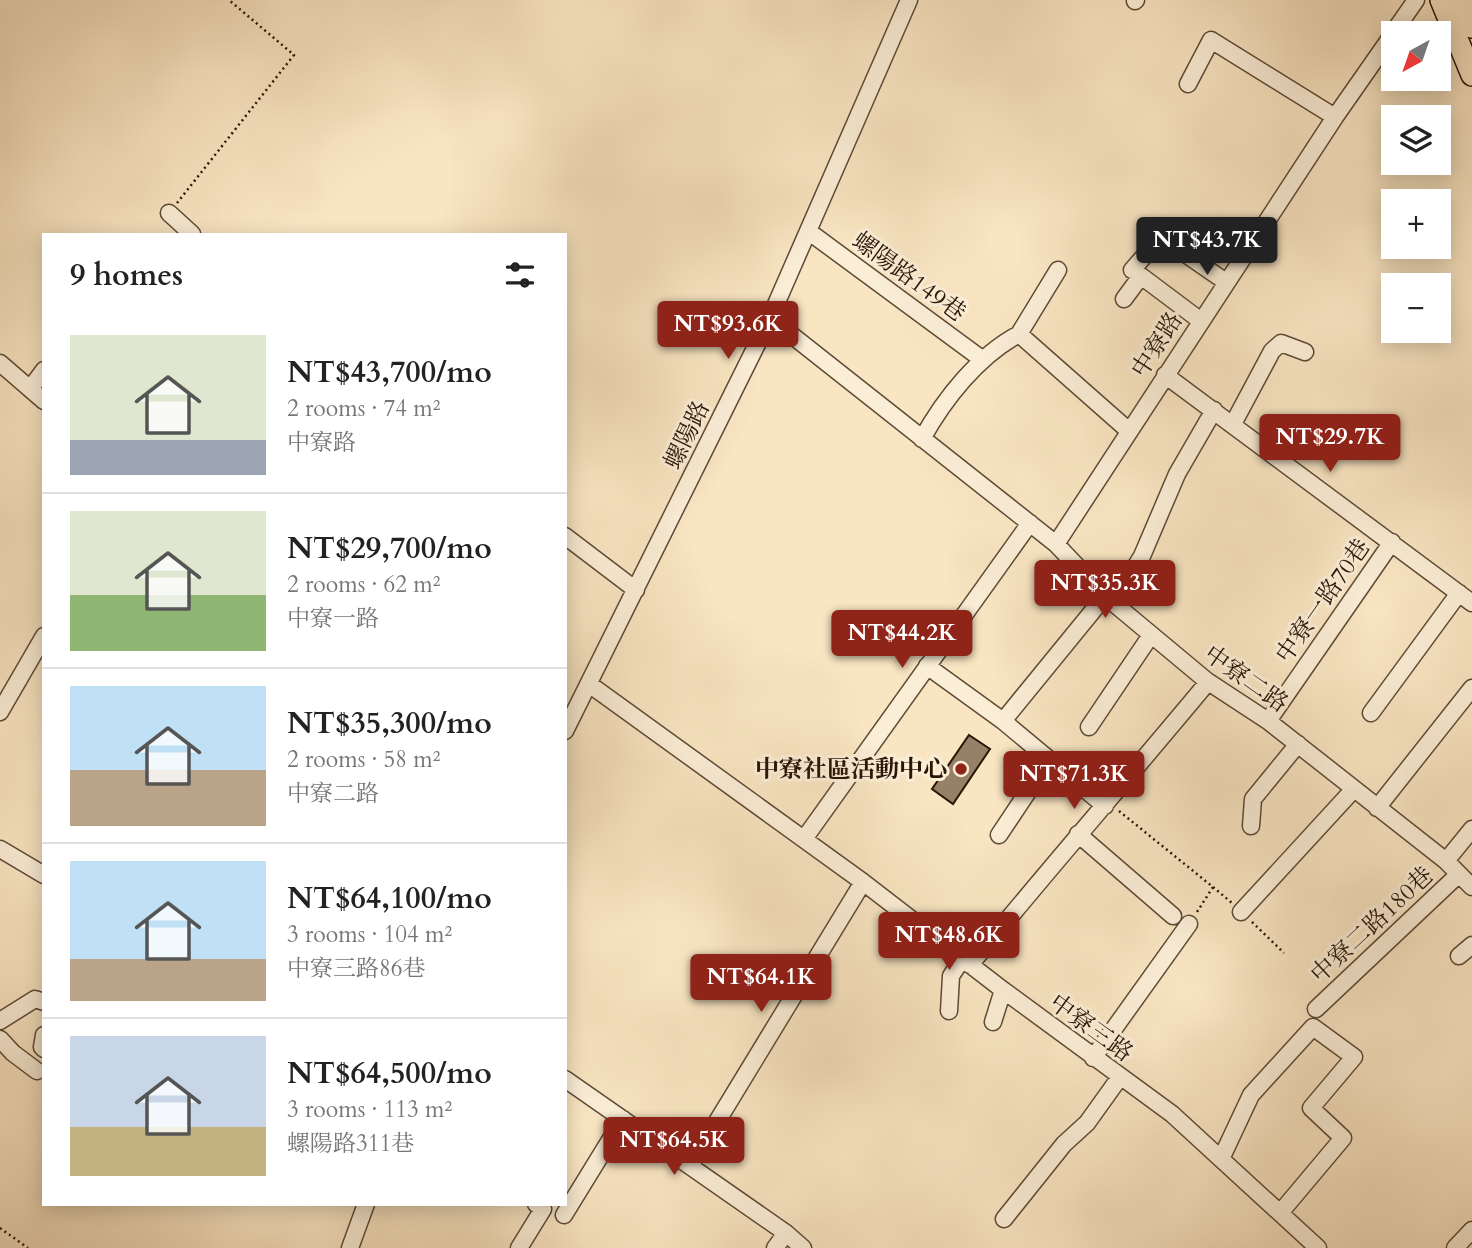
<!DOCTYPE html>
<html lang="en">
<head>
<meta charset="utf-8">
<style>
	body { margin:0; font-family:Cardo,"Noto Serif TC",serif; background:#f2f2f2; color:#222; height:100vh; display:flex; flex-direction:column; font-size:26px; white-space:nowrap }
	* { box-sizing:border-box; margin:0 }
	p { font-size:23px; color:#767676 }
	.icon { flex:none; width:38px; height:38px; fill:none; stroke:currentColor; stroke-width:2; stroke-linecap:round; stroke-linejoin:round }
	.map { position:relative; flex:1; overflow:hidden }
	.details { position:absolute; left:42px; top:233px; width:525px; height:973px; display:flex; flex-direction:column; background:#fff; border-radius:0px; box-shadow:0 4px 18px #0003 }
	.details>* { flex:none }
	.needle { width:46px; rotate:220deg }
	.tools { position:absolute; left:1381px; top:21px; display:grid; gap:14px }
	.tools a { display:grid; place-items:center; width:70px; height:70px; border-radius:0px; background:#fff; box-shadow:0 4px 18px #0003; font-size:35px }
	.price { position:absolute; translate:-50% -60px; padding:0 16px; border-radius:7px; background:#8f2418; color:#fff; font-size:23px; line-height:46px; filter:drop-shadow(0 2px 4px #0008) }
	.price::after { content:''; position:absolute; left:50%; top:42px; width:21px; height:16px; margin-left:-10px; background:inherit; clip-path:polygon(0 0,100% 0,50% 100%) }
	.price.on { background:#222; color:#fff }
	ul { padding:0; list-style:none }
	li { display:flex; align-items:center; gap:21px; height:175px; padding:0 28px }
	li+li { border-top:2px solid #e0e0e0 }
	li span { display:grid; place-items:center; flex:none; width:196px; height:140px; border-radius:0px; color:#555 }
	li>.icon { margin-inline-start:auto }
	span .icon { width:84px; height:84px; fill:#fffc; stroke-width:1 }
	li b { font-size:30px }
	h2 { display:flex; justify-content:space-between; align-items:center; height:84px; padding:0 28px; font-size:30px }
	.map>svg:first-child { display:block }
	.building { fill:#968168; stroke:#2a1506; stroke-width:2 }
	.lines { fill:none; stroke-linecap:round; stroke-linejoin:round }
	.minor-casing { stroke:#5e4935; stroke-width:19 }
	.major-casing { stroke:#2a1506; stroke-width:24 }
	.path { stroke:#2a1506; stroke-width:2.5; stroke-dasharray:2 3.5; stroke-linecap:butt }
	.minor { stroke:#fbeed7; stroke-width:16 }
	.major { stroke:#f9e5c2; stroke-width:21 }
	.poi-dot { fill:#8f2418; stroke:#fbeed7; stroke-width:2.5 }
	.labels { text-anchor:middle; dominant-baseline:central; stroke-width:6; stroke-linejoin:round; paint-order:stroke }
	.street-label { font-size:24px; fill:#2a1506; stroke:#fbeed7 }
	.poi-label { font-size:24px; font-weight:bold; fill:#2a1506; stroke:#fbeed7; text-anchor:end }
</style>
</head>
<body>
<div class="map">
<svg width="1472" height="1248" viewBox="0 0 1472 1248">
	<rect width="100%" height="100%" fill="#f9e5c2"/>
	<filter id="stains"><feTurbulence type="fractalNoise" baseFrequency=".00286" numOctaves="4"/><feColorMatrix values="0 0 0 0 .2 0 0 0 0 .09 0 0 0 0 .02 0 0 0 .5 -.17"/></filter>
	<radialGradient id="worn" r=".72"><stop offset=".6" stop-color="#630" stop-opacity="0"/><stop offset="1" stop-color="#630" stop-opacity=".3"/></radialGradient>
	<path class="building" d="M 969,735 L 990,749 L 953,804 L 932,789 Z"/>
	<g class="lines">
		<defs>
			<path id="minor" d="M 1135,1 L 1136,0
				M 1393,33 L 1416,0
				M 1188,84 L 1211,40 L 1335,117
				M 169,213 L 192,234
				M 808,231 L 983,360
				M 1058,270 L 1019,334 L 1129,431
				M 1132,270 L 1161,237 L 1226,282
				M 1124,299 L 1141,276 L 1201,321
				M 770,318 L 1056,544 L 1105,596 L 1207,681 L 1268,721 L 1446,861 L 1472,887
				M 0,363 L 44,401
				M 1165,375 L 1472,603
				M 30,389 L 44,370
				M 1233,424 L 1272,351 L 1281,343 L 1305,352
				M 922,439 C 944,399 978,356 1019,334
				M 565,536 L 636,590
				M 1056,544 L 1335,117 L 1393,34
				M 1113,603 L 1142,556 L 1177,474 L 1214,410
				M 927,666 L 1003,721 L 1105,806
				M 589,684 L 863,882 L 1003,990 L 1172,1114 L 1318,1248
				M 0,712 L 44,636
				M 1371,713 L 1459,593
				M 1003,721 L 1105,596
				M 1268,721 L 1392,542
				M 1089,727 L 1151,635
				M 565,731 L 770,318 L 909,0
				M 1377,808 L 1472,688
				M 1251,826 L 1253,799 L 1298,744
				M 1078,834 L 1173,916
				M 999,835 L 1049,760
				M 804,839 L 1030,523
				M 0,849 L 44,875
				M 1446,861 L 1472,829
				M 1241,912 L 1354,789
				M 1459,956 L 1472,945
				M 970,965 C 1048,870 1129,777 1208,682
				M 1316,1009 L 1459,874
				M 949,1011 L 951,976 L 962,959
				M 0,1021 L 35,999 L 44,1002
				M 993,1022 L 1003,990
				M 44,1035 L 42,1047 L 44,1049
				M 0,1039 L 13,1053 L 37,1071
				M 1093,1058 L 1189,924
				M 565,1079 L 786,1233 L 803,1248
				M 1221,1159 L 1251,1095 L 1313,1027 L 1354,1057 L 1311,1108 L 1343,1138 L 1280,1213
				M 690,1166 L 863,882
				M 564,1215 L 623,1119
				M 1004,1219 L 1064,1144 L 1087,1123 L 1120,1077
				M 350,1248 L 366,1204
				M 519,1248 L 543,1209 L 536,1204
				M 775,1248 L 786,1233
				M 1455,1248 L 1472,1230"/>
			<path id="major" d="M 1441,0 L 1472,75
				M 1461,0 L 1472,27"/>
		</defs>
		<use href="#minor" class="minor-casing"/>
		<use href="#major" class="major-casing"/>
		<path class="path" d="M 177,203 L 294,55 L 229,0
			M 1119,811 L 1213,887 L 1197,912
			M 1213,887 L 1232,903
			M 1252,922 L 1284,953
			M 0,1228 L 28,1248"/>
		<use href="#minor" class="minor"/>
		<use href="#major" class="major"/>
	</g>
	<circle class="poi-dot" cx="961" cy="769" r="7"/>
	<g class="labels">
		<g class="street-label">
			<text transform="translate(909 277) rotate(36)">螺陽路149巷</text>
			<text transform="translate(1157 345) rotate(-57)">中寮路</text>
			<text transform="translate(687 435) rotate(-64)">螺陽路</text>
			<text transform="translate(1323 601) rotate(-55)">中寮一路70巷</text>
			<text transform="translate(1246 679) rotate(35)">中寮二路</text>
			<text transform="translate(1372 925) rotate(-43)">中寮二路180巷</text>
			<text transform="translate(1091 1028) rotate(36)">中寮三路</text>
		</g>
		<g class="poi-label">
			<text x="947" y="769">中寮社區活動中心</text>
		</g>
	</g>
	<rect width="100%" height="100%" filter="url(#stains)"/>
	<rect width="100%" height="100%" fill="url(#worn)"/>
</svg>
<div class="tools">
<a><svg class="needle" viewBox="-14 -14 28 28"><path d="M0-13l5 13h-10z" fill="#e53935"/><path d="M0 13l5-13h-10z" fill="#767676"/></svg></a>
<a><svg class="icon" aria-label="layers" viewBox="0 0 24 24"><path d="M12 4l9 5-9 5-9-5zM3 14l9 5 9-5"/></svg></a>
<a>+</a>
<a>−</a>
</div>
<b class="price on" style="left:1207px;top:277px">NT$43.7K</b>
<b class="price" style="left:728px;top:361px">NT$93.6K</b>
<b class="price" style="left:1330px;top:474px">NT$29.7K</b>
<b class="price" style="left:1105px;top:620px">NT$35.3K</b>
<b class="price" style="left:902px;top:670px">NT$44.2K</b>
<b class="price" style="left:1074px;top:811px">NT$71.3K</b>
<b class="price" style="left:949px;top:972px">NT$48.6K</b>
<b class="price" style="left:761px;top:1014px">NT$64.1K</b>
<b class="price" style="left:674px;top:1177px">NT$64.5K</b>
<section class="details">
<h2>9 homes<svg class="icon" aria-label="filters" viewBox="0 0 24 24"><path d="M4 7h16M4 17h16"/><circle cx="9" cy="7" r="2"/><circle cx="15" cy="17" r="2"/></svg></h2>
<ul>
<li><span style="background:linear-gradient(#dfe7d0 75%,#9aa5b1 0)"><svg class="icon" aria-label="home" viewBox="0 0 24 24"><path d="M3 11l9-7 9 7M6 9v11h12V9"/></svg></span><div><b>NT$43,700/mo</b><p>2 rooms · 74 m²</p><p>中寮路</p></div></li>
<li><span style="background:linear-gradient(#dfe7d0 60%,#8fb573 0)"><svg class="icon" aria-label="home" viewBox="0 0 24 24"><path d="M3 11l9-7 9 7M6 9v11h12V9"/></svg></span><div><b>NT$29,700/mo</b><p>2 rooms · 62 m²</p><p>中寮一路</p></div></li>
<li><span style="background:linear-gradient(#bfe0f5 60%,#b9a48a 0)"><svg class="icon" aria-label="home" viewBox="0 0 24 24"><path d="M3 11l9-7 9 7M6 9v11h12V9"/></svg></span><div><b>NT$35,300/mo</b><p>2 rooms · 58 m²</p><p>中寮二路</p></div></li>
<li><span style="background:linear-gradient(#bfe0f5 70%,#b9a48a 0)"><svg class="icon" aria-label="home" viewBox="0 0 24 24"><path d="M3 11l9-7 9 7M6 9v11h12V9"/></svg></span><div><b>NT$64,100/mo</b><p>3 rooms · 104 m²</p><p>中寮三路86巷</p></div></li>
<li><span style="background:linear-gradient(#c9d6e8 65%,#c2b280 0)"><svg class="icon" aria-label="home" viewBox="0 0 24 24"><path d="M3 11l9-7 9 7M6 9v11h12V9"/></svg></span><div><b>NT$64,500/mo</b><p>3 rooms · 113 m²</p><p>螺陽路311巷</p></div></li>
</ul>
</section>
</div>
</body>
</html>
